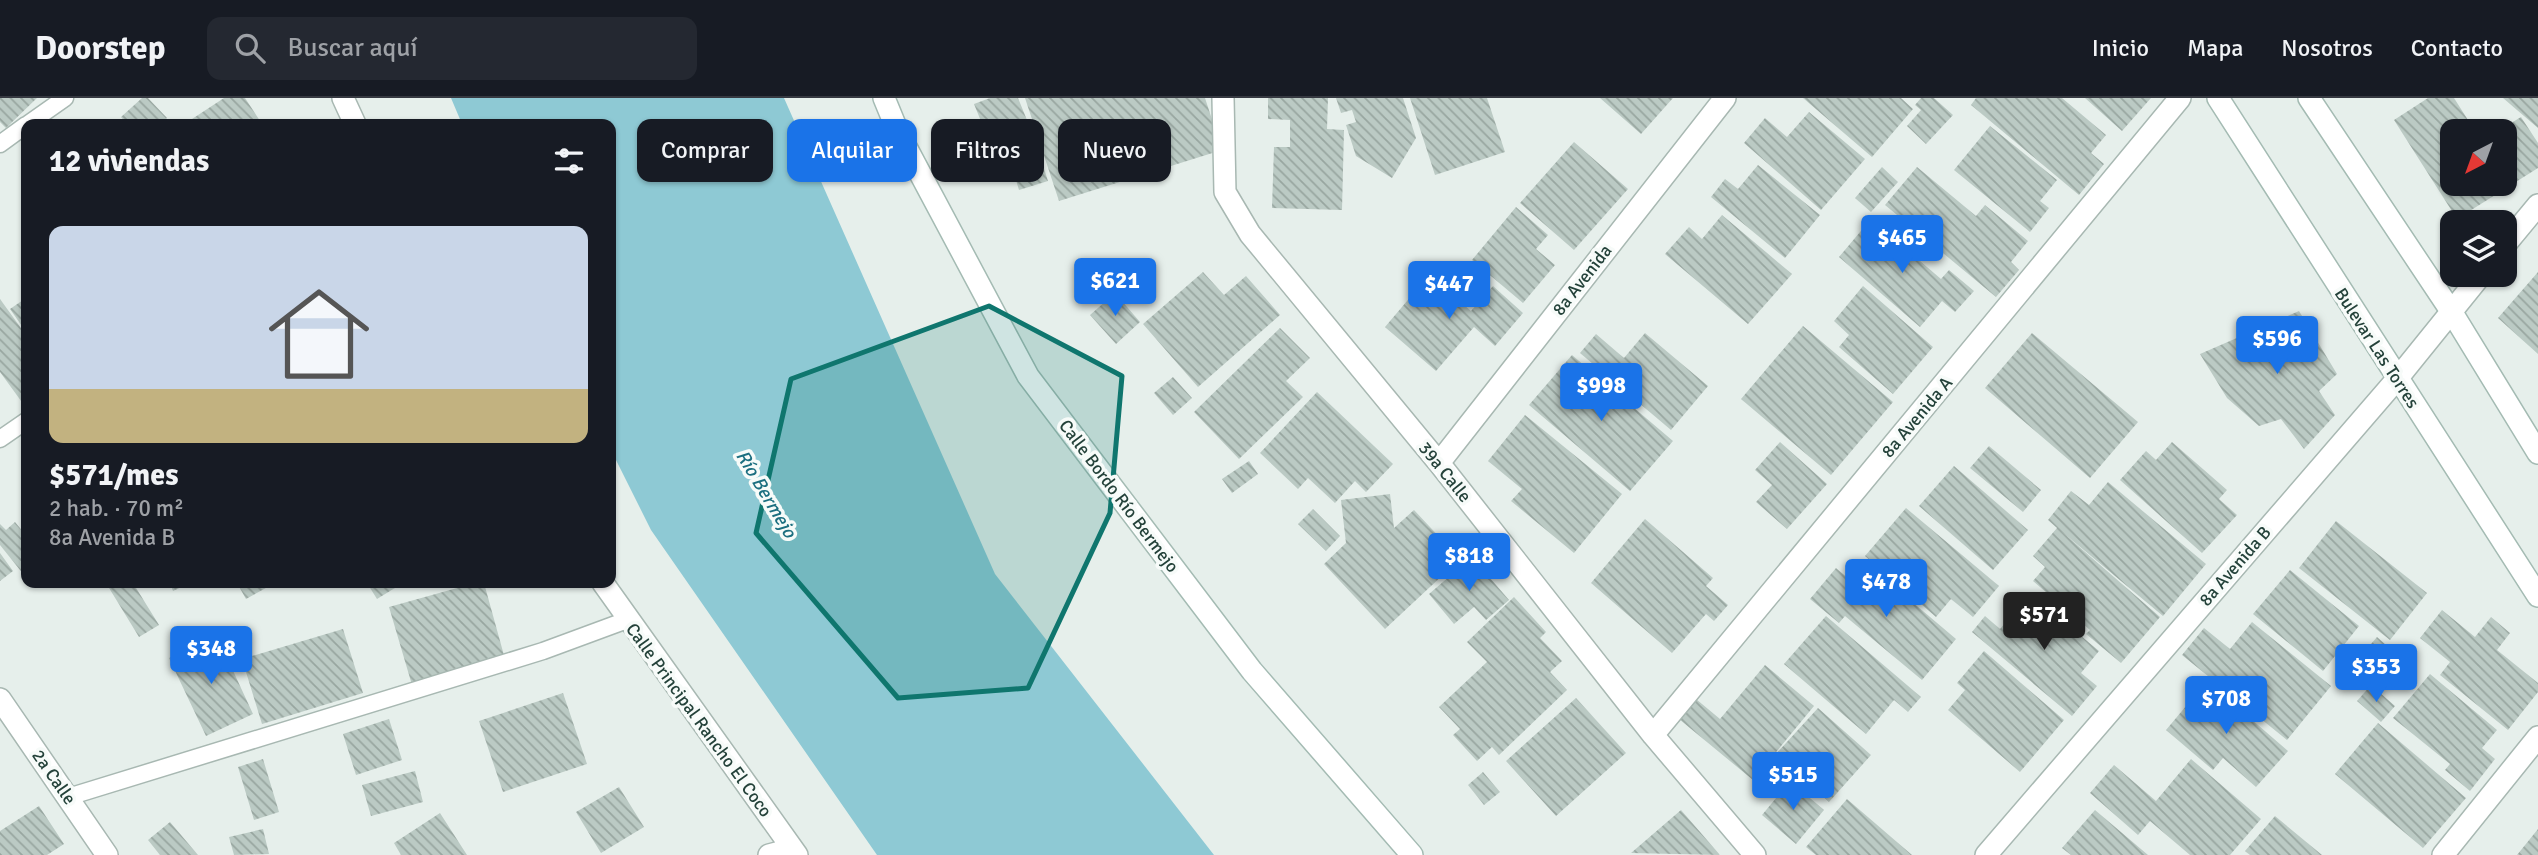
<!DOCTYPE html>
<html lang="es">
<head>
<meta charset="utf-8">
<style>
	body { margin:0; font-family:Signika,sans-serif; background:#242831; color:#f1f3f6; height:100vh; display:flex; flex-direction:column; font-size:26px; white-space:nowrap }
	* { box-sizing:border-box; margin:0 }
	p { font-size:23px; color:#9ea1a6 }
	.icon { flex:none; width:38px; height:38px; fill:none; stroke:currentColor; stroke-width:2; stroke-linecap:round; stroke-linejoin:round }
	.map { position:relative; flex:1; overflow:hidden }
	.side { position:absolute; left:21px; top:21px; width:595px; height:469px; display:flex; flex-direction:column; background:#171b24; border-radius:14px; box-shadow:0 2px 5px #0004 }
	.side>* { flex:none }
	.hud { position:absolute; left:637px; top:21px; width:665px; height:63px; display:flex; gap:14px }
	.needle { width:46px; rotate:221deg }
	.fabs { position:absolute; left:2440px; top:21px; display:grid; gap:14px }
	.fabs a { display:grid; place-items:center; width:77px; height:77px; border-radius:14px; background:#171b24; box-shadow:0 2px 5px #0004; font-size:35px }
	.price { position:absolute; translate:-50% -60px; padding:0 16px; border-radius:7px; background:#1a73e8; color:#fff; font-size:23px; line-height:46px; filter:drop-shadow(0 2px 4px #0008) }
	.price::after { content:''; position:absolute; left:50%; top:42px; width:21px; height:16px; margin-left:-10px; background:inherit; clip-path:polygon(0 0,100% 0,50% 100%) }
	.price.current { background:#222; color:#fff }
	ul { padding:0; list-style:none }
	li { display:grid; align-content:center; gap:14px; height:371px; padding:0 28px }
	li span { display:grid; place-items:center; height:217px; border-radius:14px; color:#555 }
	li>.icon { margin-inline-start:auto }
	span .icon { width:126px; height:126px; fill:#fffc; stroke-width:1 }
	li b { font-size:30px }
	h2 { display:flex; justify-content:space-between; align-items:center; height:84px; padding:0 28px; font-size:30px }
	.pill { padding:0 24px; border-radius:14px; background:#171b24; box-shadow:0 2px 5px #0004; font-size:24px; line-height:63px }
	.pill.current { background:#1a73e8; color:#fff }
	header { display:flex; align-items:center; gap:42px; box-sizing:border-box; height:98px; padding:0 35px; background:#171b24; border-bottom:2px solid #363941 }
	header strong { font-size:33px }
	nav { display:flex; gap:38px; margin-inline-start:auto; font-size:24px }
	.search { width:490px; height:63px; background:#242831; display:flex; align-items:center; gap:18px; box-sizing:border-box; padding:0 24px; border-radius:14px; color:#9ea1a6; font-size:26px }
	.map>svg:first-child { display:block }
	.water { fill:#8ec9d4 }
	.building { fill:url(#building-back-hatch) }
	.lines { fill:none; stroke-linecap:round; stroke-linejoin:round }
	.lane-casing { stroke:#a8b8b2; stroke-width:19 }
	.street-casing { stroke:#a8b8b2; stroke-width:24 }
	.secondary-casing { stroke:#a4bbb3; stroke-width:24 }
	.lane { stroke:#fff; stroke-width:16 }
	.street { stroke:#fff; stroke-width:21 }
	.secondary { stroke:#fff; stroke-width:21 }
	.marked { fill:#0f766e; fill-opacity:0.2; stroke:#0f766e; stroke-width:5; stroke-linejoin:round }
	.labels { text-anchor:middle; dominant-baseline:central; stroke-width:7; stroke-linejoin:round; paint-order:stroke }
	.street-label { font-size:18px; fill:#24423a; stroke:#f7fbf9 }
	.water-label { font-size:19px; font-style:italic; fill:#1c6f80; stroke:#f7fbf9 }
</style>
</head>
<body>
<header>
<strong>Doorstep</strong>
<div class="search"><svg class="icon" aria-label="search" viewBox="0 0 24 24"><circle cx="10" cy="10" r="6"/><path d="M15 15l6 6"/></svg>Buscar aquí</div>
<nav><a>Inicio</a><a>Mapa</a><a>Nosotros</a><a>Contacto</a></nav>
</header>
<div class="map">
<svg width="2538" height="757" viewBox="0 0 2538 757">
	<defs>
		<pattern id="building-back-hatch" width="6" height="6" patternUnits="userSpaceOnUse" patternTransform="scale(1.75)"><rect width="6" height="6" fill="#bbcac4"/><path d="M-1 5l2 2M0 0l6 6M5-1l2 2" fill="none" stroke="#98a6a0"/></pattern>
	</defs>
	<rect width="100%" height="100%" fill="#e6efeb"/>
	<path class="water" d="M 451,0 L 784,0 L 995,476 L 1214,757 L 877,757 L 651,432 L 611,352 L 611,26 L 462,26 Z"/>
	<path class="building" d="M 0,0 L 37,0 L 6,30 L 0,24 Z
		M 142,0 L 148,0 L 167,20 L 160,26 L 127,26 L 121,19 Z
		M 224,0 L 245,0 L 262,26 L 195,26 L 192,21 Z
		M 990,0 L 1018,0 L 1029,27 L 989,43 L 974,6 Z
		M 1025,0 L 1205,0 L 1222,52 L 1059,103 Z
		M 1268,0 L 1328,0 L 1327,31 L 1344,32 L 1342,112 L 1272,110 L 1274,49 L 1290,49 L 1290,22 L 1268,21 Z
		M 1336,0 L 1403,0 L 1416,40 L 1392,80 L 1356,58 L 1346,27 L 1356,24 L 1352,12 L 1341,15 Z
		M 1410,0 L 1487,0 L 1505,54 L 1435,77 Z
		M 1600,0 L 1673,0 L 1641,36 Z
		M 1803,0 L 1901,0 L 1913,11 L 1872,59 Z
		M 1921,0 L 1934,0 L 1953,17 L 1926,46 L 1907,28 L 1921,12 L 1915,7 Z
		M 1976,0 L 2062,0 L 2106,37 L 2091,55 L 2104,66 L 2079,97 L 1971,7 Z
		M 2085,0 L 2151,0 L 2122,33 Z
		M 2428,0 L 2454,0 L 2475,33 L 2452,33 L 2452,86 L 2504,86 L 2504,33 L 2498,33 L 2521,19 L 2538,45 L 2538,70 L 2457,121 L 2394,22 Z
		M 2503,0 L 2538,0 L 2538,30 Z
		M 1809,14 L 1865,61 L 1821,112 L 1744,45 L 1765,20 L 1787,39 Z
		M 1990,28 L 2057,82 L 2040,103 L 2049,110 L 2030,134 L 1954,72 Z
		M 1033,37 L 1048,83 L 1019,92 L 1005,46 Z
		M 1574,44 L 1628,91 L 1574,152 L 1520,105 Z
		M 1758,67 L 1820,117 L 1785,160 L 1711,99 L 1725,81 L 1738,91 Z
		M 1882,69 L 1898,84 L 1871,114 L 1855,100 Z
		M 1917,69 L 1976,118 L 1985,107 L 2028,143 L 2011,164 L 2019,172 L 1996,199 L 1885,107 Z
		M 1516,109 L 1548,137 L 1536,151 L 1555,167 L 1523,205 L 1472,162 Z
		M 1722,117 L 1792,176 L 1748,226 L 1665,156 L 1689,129 L 1702,141 Z
		M 1871,121 L 1941,181 L 1949,172 L 1974,193 L 1955,214 L 1942,203 L 1920,229 L 1839,159 Z
		M 1203,174 L 1224,197 L 1246,178 L 1280,217 L 1198,289 L 1143,226 Z
		M 2538,174 L 2538,256 L 2498,220 Z
		M 1429,177 L 1471,213 L 1493,188 L 1523,215 L 1495,248 L 1474,229 L 1436,273 L 1385,229 Z
		M 1863,188 L 1933,249 L 1893,296 L 1839,249 L 1849,237 L 1834,223 Z
		M 1115,195 L 1140,224 L 1116,246 L 1090,217 Z
		M 26,200 L 26,234 L 10,211 Z
		M 0,201 L 26,237 L 24,307 L 0,274 Z
		M 2299,213 L 2337,276 L 2319,293 L 2335,317 L 2304,351 L 2281,321 L 2259,328 L 2227,300 L 2200,256 Z
		M 1803,228 L 1893,304 L 1831,377 L 1741,301 Z
		M 1280,230 L 1310,260 L 1286,283 L 1303,299 L 1239,361 L 1194,314 Z
		M 1645,235 L 1708,288 L 1671,332 L 1580,255 L 1596,236 L 1624,260 Z
		M 2032,235 L 2138,324 L 2090,380 L 1985,290 Z
		M 1572,257 L 1673,343 L 1630,393 L 1529,307 Z
		M 1173,279 L 1192,300 L 1173,317 L 1154,295 Z
		M 1317,294 L 1393,366 L 1366,394 L 1355,383 L 1335,405 L 1308,380 L 1298,391 L 1260,355 Z
		M 1525,317 L 1622,396 L 1574,455 L 1511,403 L 1522,391 L 1488,363 Z
		M 1780,344 L 1827,386 L 1787,431 L 1756,404 L 1772,387 L 1755,372 Z
		M 2172,344 L 2227,392 L 2219,401 L 2237,417 L 2202,455 L 2120,382 L 2146,353 L 2156,362 Z
		M 1989,348 L 2041,392 L 2023,414 L 1970,370 Z
		M 1249,363 L 1258,376 L 1232,395 L 1222,381 Z
		M 1954,368 L 2028,432 L 1993,472 L 1919,408 Z
		M 2108,384 L 2206,466 L 2163,518 L 2061,433 L 2160,519 L 2121,565 L 2086,536 L 2090,532 L 2033,483 L 2045,469 L 2033,458 L 2057,430 L 2048,422 L 2071,393 L 2089,407 Z
		M 1390,396 L 1394,430 L 1414,412 L 1460,461 L 1385,531 L 1324,466 L 1346,445 L 1341,402 Z
		M 1906,410 L 1999,488 L 1973,519 L 1951,501 L 1936,519 L 1865,458 Z
		M 1313,411 L 1340,438 L 1326,453 L 1298,426 Z
		M 1645,421 L 1713,480 L 1706,488 L 1728,507 L 1714,523 L 1706,516 L 1672,555 L 1591,485 Z
		M 2336,423 L 2427,495 L 2390,542 L 2299,470 Z
		M 15,424 L 24,435 L 26,433 L 24,477 L 0,447 L 0,426 L 6,432 Z
		M 0,455 L 13,473 L 0,483 Z
		M 1472,459 L 1509,502 L 1486,522 L 1474,509 L 1454,526 L 1429,496 Z
		M 1871,469 L 1956,541 L 1922,582 L 1845,518 L 1839,525 L 1810,501 L 1836,470 L 1856,487 Z
		M 2290,472 L 2359,528 L 2323,573 L 2253,516 Z
		M 106,485 L 133,485 L 159,527 L 139,539 Z
		M 170,485 L 190,485 L 173,493 Z
		M 237,485 L 275,485 L 246,501 Z
		M 367,485 L 403,485 L 377,501 Z
		M 475,485 L 484,485 L 505,561 L 412,587 L 389,509 Z
		M 2030,495 L 2099,553 L 2081,575 L 2097,588 L 2072,618 L 1972,534 L 1985,518 L 2000,531 Z
		M 1514,499 L 1546,534 L 1540,540 L 1562,563 L 1550,574 L 1567,592 L 1499,657 L 1492,649 L 1477,663 L 1453,637 L 1460,631 L 1439,609 L 1487,564 L 1467,544 Z
		M 2442,512 L 2475,539 L 2491,519 L 2510,535 L 2497,552 L 2538,585 L 2538,594 L 2508,632 L 2440,577 L 2450,564 L 2420,540 Z
		M 1826,518 L 1921,599 L 1908,614 L 1894,602 L 1866,636 L 1784,566 Z
		M 2252,524 L 2331,588 L 2287,642 L 2182,557 L 2204,530 L 2230,551 Z
		M 343,531 L 363,595 L 262,626 L 242,561 Z
		M 217,538 L 253,616 L 206,638 L 169,560 Z
		M 2377,539 L 2394,554 L 2371,581 L 2354,566 Z
		M 1984,553 L 2064,622 L 2020,674 L 1948,612 L 1965,592 L 1957,585 Z
		M 1765,567 L 1814,608 L 1753,682 L 1679,621 L 1696,601 L 1720,621 Z
		M 2430,576 L 2497,632 L 2482,650 L 2495,661 L 2470,693 L 2445,672 L 2450,666 L 2393,620 Z
		M 2207,583 L 2288,653 L 2256,689 L 2223,660 L 2213,672 L 2166,632 Z
		M 2371,587 L 2395,608 L 2381,624 L 2357,603 Z
		M 563,595 L 587,666 L 503,694 L 479,623 Z
		M 1576,600 L 1626,655 L 1556,718 L 1506,663 Z
		M 1818,610 L 1871,657 L 1829,704 L 1776,656 Z
		M 389,621 L 402,662 L 356,677 L 343,636 Z
		M 2378,625 L 2466,700 L 2423,750 L 2335,676 Z
		M 263,661 L 279,714 L 254,722 L 238,669 Z
		M 2191,661 L 2261,721 L 2230,757 L 2190,757 L 2150,723 L 2138,737 L 2090,695 L 2114,667 L 2156,703 Z
		M 415,673 L 423,704 L 371,718 L 362,687 Z
		M 1483,674 L 1500,694 L 1484,707 L 1468,687 Z
		M 1790,683 L 1824,712 L 1796,746 L 1762,717 Z
		M 619,689 L 644,729 L 601,755 L 576,714 Z
		M 1847,701 L 1912,757 L 1816,757 L 1806,749 Z
		M 39,708 L 64,746 L 47,757 L 0,757 L 0,733 Z
		M 1681,712 L 1720,757 L 1631,755 Z
		M 2095,712 L 2148,757 L 2071,757 L 2062,750 Z
		M 440,715 L 467,757 L 401,757 L 394,745 Z
		M 2275,718 L 2322,757 L 2250,757 L 2245,753 Z
		M 170,724 L 198,757 L 160,757 L 148,742 Z
		M 263,731 L 269,756 L 234,757 L 229,739 Z
		M 2538,731 L 2538,757 L 2517,757 Z"/>
	<g class="lines">
		<defs>
			<path id="lane" d="M 28,26 L 65,0
				M 0,46 L 26,27
				M 0,341 L 26,323
				M 68,699 L 543,553 L 627,522"/>
			<path id="street" d="M 343,0 L 355,26
				M 1223,0 L 1225,94 L 1250,136 L 1439,365 L 1653,637 L 1755,757
				M 2504,148 L 2538,107
				M 1439,365 L 1725,0
				M 603,485 L 797,757
				M 0,601 L 107,757
				M 1653,637 L 2180,0
				M 769,757 L 792,751
				M 1986,757 L 2397,281 L 2481,177
				M 2443,757 L 2538,639"/>
			<path id="secondary" d="M 884,0 L 898,34 L 1028,278 L 1252,573 L 1412,757
				M 2218,0 L 2538,498
				M 2309,0 L 2451,213 L 2538,355"/>
		</defs>
		<use href="#lane" class="lane-casing"/>
		<use href="#street" class="street-casing"/>
		<use href="#secondary" class="secondary-casing"/>
		<use href="#lane" class="lane"/>
		<use href="#street" class="street"/>
		<use href="#secondary" class="secondary"/>
	</g>
	<path class="marked" d="M 989,208 L 1122,278 L 1110,415 L 1028,590 L 898,600 L 756,435 L 791,281 Z"/>
	<g class="labels">
		<g class="street-label">
			<text transform="translate(1582 182) rotate(-52)">8a Avenida</text>
			<text transform="translate(2377 250) rotate(57)">Bulevar Las Torres</text>
			<text transform="translate(1917 319) rotate(-50)">8a Avenida A</text>
			<text transform="translate(1445 374) rotate(51)">39a Calle</text>
			<text transform="translate(1119 398) rotate(53)">Calle Bordo Río Bermejo</text>
			<text transform="translate(2235 468) rotate(-49)">8a Avenida B</text>
			<text transform="translate(699 622) rotate(54)">Calle Principal Rancho El Coco</text>
			<text transform="translate(54 679) rotate(55)">2a Calle</text>
		</g>
		<g class="water-label">
			<text transform="translate(766 396) rotate(59)">Río Bermejo</text>
		</g>
	</g>
</svg>
<div class="fabs">
<a><svg class="needle" viewBox="-14 -14 28 28"><path d="M0-13l5 13h-10z" fill="#e53935"/><path d="M0 13l5-13h-10z" fill="#9ea1a6"/></svg></a>
<a><svg class="icon" aria-label="layers" viewBox="0 0 24 24"><path d="M12 4l9 5-9 5-9-5zM3 14l9 5 9-5"/></svg></a>
</div>
<b class="price" style="left:1902px;top:177px">$465</b>
<b class="price" style="left:1115px;top:220px">$621</b>
<b class="price" style="left:1449px;top:223px">$447</b>
<b class="price" style="left:2277px;top:278px">$596</b>
<b class="price" style="left:1601px;top:325px">$998</b>
<b class="price" style="left:1469px;top:495px">$818</b>
<b class="price" style="left:1886px;top:521px">$478</b>
<b class="price current" style="left:2044px;top:554px">$571</b>
<b class="price" style="left:211px;top:588px">$348</b>
<b class="price" style="left:2376px;top:606px">$353</b>
<b class="price" style="left:2226px;top:638px">$708</b>
<b class="price" style="left:1793px;top:714px">$515</b>
<div class="hud">
<a class="pill">Comprar</a>
<a class="pill current">Alquilar</a>
<a class="pill">Filtros</a>
<a class="pill">Nuevo</a>
</div>
<section class="side">
<h2>12 viviendas<svg class="icon" aria-label="filters" viewBox="0 0 24 24"><path d="M4 7h16M4 17h16"/><circle cx="9" cy="7" r="2"/><circle cx="15" cy="17" r="2"/></svg></h2>
<ul>
<li><span style="background:linear-gradient(#c9d6e8 75%,#c2b280 0)"><svg class="icon" aria-label="home" viewBox="0 0 24 24"><path d="M3 11l9-7 9 7M6 9v11h12V9"/></svg></span><div><b>$571/mes</b><p>2 hab. · 70 m²</p><p>8a Avenida B</p></div></li>
</ul>
</section>
</div>
</body>
</html>
